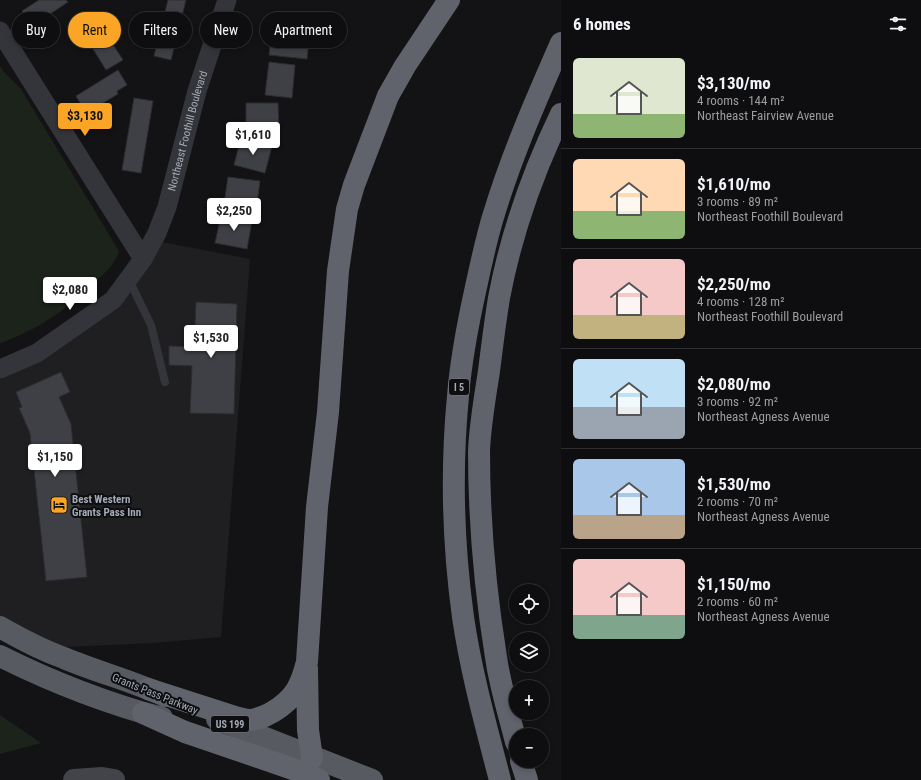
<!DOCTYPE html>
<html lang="en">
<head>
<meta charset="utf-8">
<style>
	body { margin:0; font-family:"Roboto Condensed",sans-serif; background:#1c1c1e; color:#f1f3f6; height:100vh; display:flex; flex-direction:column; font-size:15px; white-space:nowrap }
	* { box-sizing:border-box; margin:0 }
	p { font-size:13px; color:#9b9c9f }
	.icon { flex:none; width:22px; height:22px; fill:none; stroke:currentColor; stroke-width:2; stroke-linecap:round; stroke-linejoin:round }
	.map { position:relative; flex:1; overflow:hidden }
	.side { display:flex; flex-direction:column; background:#0e0e10; width:360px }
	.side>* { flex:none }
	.top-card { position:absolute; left:12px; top:12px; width:380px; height:36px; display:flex; gap:8px }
	.tools { position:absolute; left:509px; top:584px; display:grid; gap:8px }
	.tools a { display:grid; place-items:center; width:40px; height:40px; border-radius:50%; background:#0e0e10; box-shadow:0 2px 6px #0003,0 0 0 1px #2e2e30; font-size:20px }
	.price { position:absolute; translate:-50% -34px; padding:0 9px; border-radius:4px; background:#fff; color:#222; font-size:13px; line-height:26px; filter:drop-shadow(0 1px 2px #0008) }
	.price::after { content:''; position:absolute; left:50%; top:24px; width:12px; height:9px; margin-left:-6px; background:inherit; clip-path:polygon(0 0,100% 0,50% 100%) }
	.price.on { background:#faa526; color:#111 }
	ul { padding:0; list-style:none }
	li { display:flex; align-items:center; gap:12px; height:100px; padding:0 12px }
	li+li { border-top:1px solid #2e2e30 }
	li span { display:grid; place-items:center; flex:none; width:112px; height:80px; border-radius:6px; color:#555 }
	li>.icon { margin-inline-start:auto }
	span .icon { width:48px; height:48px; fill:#fffc; stroke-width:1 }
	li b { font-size:17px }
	h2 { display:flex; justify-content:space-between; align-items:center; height:48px; padding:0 12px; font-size:17px }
	.pill { padding:0 14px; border-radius:18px; background:#0e0e10; box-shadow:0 2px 6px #0003,0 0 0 1px #2e2e30; font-size:14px; line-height:36px }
	.pill.on { background:#faa526; color:#111 }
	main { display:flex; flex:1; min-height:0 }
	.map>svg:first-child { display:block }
	.built { fill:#1f1f22 }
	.green { fill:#1b231b }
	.building { fill:#3f4045; stroke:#2d2d31 }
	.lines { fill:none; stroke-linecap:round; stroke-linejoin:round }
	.service { stroke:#34353a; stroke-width:8 }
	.tertiary { stroke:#34353a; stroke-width:19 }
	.secondary { stroke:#42444a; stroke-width:22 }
	.trunk { stroke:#585a62; stroke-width:22 }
	.motorway { stroke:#60636b; stroke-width:22 }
	.labels { text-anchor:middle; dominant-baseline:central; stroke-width:4; stroke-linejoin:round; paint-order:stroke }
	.shield { fill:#0e0e10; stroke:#777b84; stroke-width:1 }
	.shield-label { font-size:10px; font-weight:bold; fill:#a4aab6 }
	.street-label { font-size:11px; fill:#a4aab6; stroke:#0e0e10 }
	.poi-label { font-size:11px; font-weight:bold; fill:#a4aab6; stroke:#0e0e10; text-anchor:start }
</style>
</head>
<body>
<main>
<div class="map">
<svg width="561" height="780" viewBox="0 0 561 780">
	<rect width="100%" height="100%" fill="#131315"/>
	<path class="built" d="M 162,242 L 250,259 L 221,637 L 154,643 L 45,648 L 0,619 L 0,376 L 38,359 Z"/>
	<path class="green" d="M 0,66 L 4,72 L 21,89 L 119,251 C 117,262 105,273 97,280 C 68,308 39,330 0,343 Z
		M 0,715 L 41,743 L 0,754 Z"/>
	<path class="building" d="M 39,0 L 66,0 L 68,2 L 50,14 L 56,22 L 42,31 L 38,24 L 33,27 L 22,11 Z
		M 168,0 L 186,0 L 171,60 L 154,56 Z
		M 103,29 L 123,60 L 106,70 L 87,39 Z
		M 271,33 L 309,37 L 307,59 L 269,55 Z
		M 269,62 L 295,65 L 292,98 L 265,95 Z
		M 118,70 L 127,85 L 117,91 L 118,94 L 86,113 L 76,96 Z
		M 134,98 L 153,101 L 141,173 L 122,170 Z
		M 246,103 L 278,103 L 279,132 L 246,133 Z
		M 241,138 L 272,146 L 265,173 L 234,165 Z
		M 228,177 L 260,181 L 256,209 L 224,204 Z
		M 221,215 L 252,221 L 247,249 L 215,243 Z
		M 196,302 L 237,304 L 234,414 L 190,413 L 192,366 L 169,365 L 169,346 L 194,347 Z
		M 61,372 L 70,392 L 59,397 L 71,424 L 87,577 L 46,581 L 30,433 L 19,408 L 22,407 L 16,392 Z"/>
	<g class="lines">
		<path class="service" d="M 129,280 L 151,325 L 165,382"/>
		<g class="tertiary">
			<path d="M 0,31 L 143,259"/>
			<path id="s1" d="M 0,369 L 37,353 L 113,300 L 143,259 L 157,233 L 167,207 L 197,91 L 227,0"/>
		</g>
		<path class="secondary" d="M 74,780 L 102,778 L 114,780"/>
		<path class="trunk" d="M 0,627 C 21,639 42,650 64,658 C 97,672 132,681 165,696
			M 0,656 C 52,682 106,703 162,718
			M 217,719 L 372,780"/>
		<path class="motorway" d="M 307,669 L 308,730 L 312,758
			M 148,689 L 235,717 C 240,718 246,720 251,720 C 270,717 293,701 300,683 C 303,677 305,669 307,662 L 317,507 L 328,412 L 338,271 L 347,209 L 354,185 L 388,96 L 405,66 L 449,0
			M 143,713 L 185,732 L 293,769 L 319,780
			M 516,742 C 509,714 500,686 496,657 C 485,589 479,520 479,451 C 480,425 485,397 489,371 C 492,347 495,322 499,298 C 511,234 533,172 561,114
			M 521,761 L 527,780
			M 500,780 C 486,726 471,672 463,617 C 453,544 451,469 458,396 C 461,359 468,323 476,287 C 481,264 486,240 493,217 C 511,157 536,100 561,43"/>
	</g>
	<defs>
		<symbol id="hotel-square" viewBox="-11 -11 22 22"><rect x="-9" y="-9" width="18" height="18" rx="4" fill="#faa526" stroke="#0e0e10"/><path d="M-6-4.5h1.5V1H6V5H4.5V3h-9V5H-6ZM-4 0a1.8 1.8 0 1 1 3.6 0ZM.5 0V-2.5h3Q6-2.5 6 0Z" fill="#111"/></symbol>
	</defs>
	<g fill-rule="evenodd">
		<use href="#hotel-square" x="49" y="495" width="20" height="20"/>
	</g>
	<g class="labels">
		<g class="shield">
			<rect x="449" y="379" width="20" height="16" rx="3"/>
			<rect x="211" y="716" width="38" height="16" rx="3"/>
		</g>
		<g class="shield-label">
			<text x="459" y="387">I 5</text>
			<text x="230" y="724">US 199</text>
		</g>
		<g class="street-label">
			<text stroke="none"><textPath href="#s1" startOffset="320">Northeast Foothill Boulevard</textPath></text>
			<text transform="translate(155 694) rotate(22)">Grants Pass Parkway</text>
		</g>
		<g class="poi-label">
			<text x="72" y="499">Best Western<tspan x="72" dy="13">Grants Pass Inn</tspan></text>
		</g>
	</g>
</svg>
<div class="tools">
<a><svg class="icon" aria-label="locate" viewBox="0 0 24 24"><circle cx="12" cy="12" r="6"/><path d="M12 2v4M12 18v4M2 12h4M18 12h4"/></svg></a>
<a><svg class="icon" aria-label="layers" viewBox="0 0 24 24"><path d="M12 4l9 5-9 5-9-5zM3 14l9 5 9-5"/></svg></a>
<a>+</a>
<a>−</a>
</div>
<b class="price on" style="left:85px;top:137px">$3,130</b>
<b class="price" style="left:253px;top:156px">$1,610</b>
<b class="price" style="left:234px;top:232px">$2,250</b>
<b class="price" style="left:70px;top:311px">$2,080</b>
<b class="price" style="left:211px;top:359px">$1,530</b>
<b class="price" style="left:55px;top:478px">$1,150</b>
<div class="top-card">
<a class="pill">Buy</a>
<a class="pill on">Rent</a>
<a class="pill">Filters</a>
<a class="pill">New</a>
<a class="pill">Apartment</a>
</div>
</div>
<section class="side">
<h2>6 homes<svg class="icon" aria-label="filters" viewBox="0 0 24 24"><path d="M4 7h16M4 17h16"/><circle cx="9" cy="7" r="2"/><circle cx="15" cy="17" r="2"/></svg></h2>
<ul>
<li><span style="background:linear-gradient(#dfe7d0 70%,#8fb573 0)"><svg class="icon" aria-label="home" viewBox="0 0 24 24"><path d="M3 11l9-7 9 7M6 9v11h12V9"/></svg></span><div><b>$3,130/mo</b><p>4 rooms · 144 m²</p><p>Northeast Fairview Avenue</p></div></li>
<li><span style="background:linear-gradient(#ffd9b3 65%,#8fb573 0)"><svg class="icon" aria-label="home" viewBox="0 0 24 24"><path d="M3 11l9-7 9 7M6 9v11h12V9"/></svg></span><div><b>$1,610/mo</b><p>3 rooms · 89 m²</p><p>Northeast Foothill Boulevard</p></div></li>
<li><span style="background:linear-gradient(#f6c9c9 70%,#c2b280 0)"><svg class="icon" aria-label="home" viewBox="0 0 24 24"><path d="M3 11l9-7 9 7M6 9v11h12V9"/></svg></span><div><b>$2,250/mo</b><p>4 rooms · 128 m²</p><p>Northeast Foothill Boulevard</p></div></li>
<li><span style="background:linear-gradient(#bfe0f5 60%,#9aa5b1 0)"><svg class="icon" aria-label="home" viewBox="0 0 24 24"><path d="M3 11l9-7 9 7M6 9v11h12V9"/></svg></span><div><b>$2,080/mo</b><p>3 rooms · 92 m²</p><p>Northeast Agness Avenue</p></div></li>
<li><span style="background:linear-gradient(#a9c7e8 70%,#b9a48a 0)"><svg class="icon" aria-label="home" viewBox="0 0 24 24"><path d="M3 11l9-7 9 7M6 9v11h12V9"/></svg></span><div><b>$1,530/mo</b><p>2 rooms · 70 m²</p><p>Northeast Agness Avenue</p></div></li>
<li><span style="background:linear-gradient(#f6c9c9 70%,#7fa58c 0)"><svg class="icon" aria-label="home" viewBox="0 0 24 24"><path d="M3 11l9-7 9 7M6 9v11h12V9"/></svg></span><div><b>$1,150/mo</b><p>2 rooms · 60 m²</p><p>Northeast Agness Avenue</p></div></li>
</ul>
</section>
</main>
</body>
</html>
